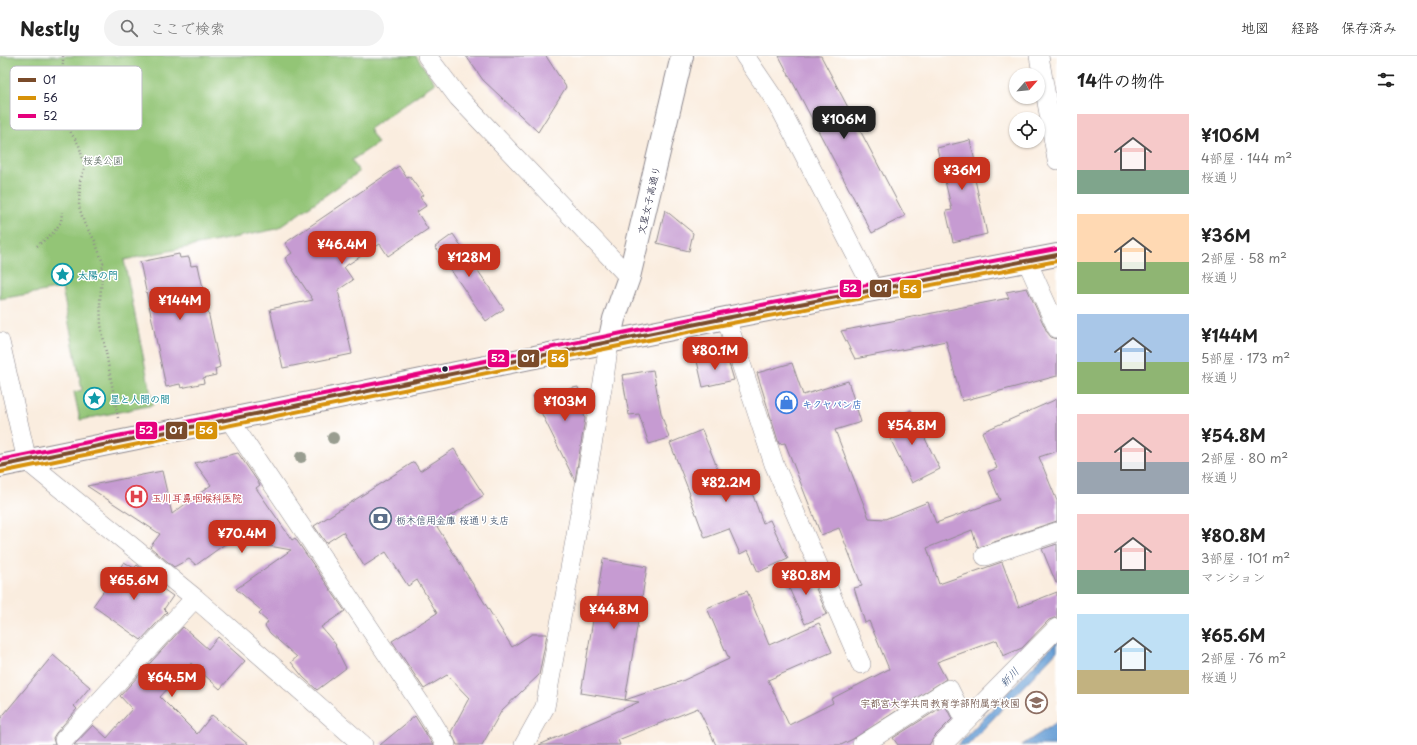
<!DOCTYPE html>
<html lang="ja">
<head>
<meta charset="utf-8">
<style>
	body { margin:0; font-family:"Playpen Sans","Klee One",sans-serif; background:#f2f2f2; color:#222; height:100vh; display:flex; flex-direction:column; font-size:15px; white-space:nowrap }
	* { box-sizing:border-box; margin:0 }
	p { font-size:13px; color:#767676 }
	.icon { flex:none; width:22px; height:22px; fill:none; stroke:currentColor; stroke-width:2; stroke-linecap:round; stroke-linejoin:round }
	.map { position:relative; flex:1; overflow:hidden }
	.side { display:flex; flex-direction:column; background:#fff; width:360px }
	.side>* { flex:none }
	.needle { width:26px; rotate:63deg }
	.buttons { position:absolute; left:1009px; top:12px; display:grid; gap:8px }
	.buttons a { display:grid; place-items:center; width:36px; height:36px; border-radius:50%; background:#fff; box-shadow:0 1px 3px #0004; font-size:20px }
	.price { position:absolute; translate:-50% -34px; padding:0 9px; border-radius:8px; background:#c8321e; color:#fff; font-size:13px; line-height:26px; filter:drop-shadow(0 1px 2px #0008) }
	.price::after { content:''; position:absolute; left:50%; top:24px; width:12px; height:9px; margin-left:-6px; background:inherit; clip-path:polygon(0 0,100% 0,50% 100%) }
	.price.selected { background:#222; color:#fff }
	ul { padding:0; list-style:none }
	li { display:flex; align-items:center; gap:12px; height:100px; padding:0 20px }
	li span { display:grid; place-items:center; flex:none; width:112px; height:80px; border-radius:0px; color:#555 }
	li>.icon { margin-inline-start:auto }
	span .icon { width:48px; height:48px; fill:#fffc; stroke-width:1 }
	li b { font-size:17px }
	h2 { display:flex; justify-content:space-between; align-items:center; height:48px; padding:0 20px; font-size:17px }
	header { display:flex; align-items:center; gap:24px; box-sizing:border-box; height:56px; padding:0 20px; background:#fff; border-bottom:1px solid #e0e0e0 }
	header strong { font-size:19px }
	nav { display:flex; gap:22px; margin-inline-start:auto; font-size:14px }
	.search { width:280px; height:36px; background:#f2f2f2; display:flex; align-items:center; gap:10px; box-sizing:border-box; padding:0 14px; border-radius:22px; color:#767676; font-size:15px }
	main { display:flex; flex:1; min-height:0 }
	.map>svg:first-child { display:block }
	.green { fill:#93c576; stroke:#5a7458 }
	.water { fill:#679fd5; stroke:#446088 }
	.building { fill:#c69bd2 }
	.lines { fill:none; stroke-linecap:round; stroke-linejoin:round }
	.minor-casing { stroke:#8e888d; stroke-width:20 }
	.tertiary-casing { stroke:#8e888d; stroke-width:24 }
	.trunk-casing { stroke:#8e888d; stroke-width:24 }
	.path { stroke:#8e888d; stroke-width:2.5; stroke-dasharray:1 3; stroke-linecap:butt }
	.minor { stroke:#fff; stroke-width:19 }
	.tertiary { stroke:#fff; stroke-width:22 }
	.trunk { stroke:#fff; stroke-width:22 }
	.bus-1-casing { stroke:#fff; stroke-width:7 }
	.bus-2-casing { stroke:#fff; stroke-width:7 }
	.bus-3-casing { stroke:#fff; stroke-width:7 }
	.bus-1 { stroke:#7a4b2a; stroke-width:4 }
	.bus-2 { stroke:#d79209; stroke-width:4 }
	.bus-3 { stroke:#e5007d; stroke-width:4 }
	.tree { fill:#999d90 }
	.bus-dot { fill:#22223b; stroke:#fff; stroke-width:1.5 }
	.labels { text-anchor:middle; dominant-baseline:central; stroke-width:3; stroke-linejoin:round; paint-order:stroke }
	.park-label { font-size:10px; fill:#4a5b50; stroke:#fff }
	.street-label { font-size:10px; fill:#22223b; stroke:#fff }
	.culture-label { font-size:10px; font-weight:bold; fill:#0d838f; stroke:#fff; text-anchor:start }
	.shop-label { font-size:10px; font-weight:bold; fill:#366cbe; stroke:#fff; text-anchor:start }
	.health-label { font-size:10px; font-weight:bold; fill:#be3a42; stroke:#fff; text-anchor:start }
	.service-label { font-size:10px; font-weight:bold; fill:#4e5e75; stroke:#fff; text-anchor:start }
	.education-label { font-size:10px; font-weight:bold; fill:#785e54; stroke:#fff; text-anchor:end }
	.water-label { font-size:11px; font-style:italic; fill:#415a80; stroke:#fff }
	.key { fill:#fff; stroke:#bdbdc4; stroke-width:1 }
	.key-label { font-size:11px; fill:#22223b }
	.line-badge { stroke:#fff; stroke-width:1.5 }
	.badge-label { font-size:11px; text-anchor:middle; font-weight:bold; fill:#fff }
</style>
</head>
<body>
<header>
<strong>Nestly</strong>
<div class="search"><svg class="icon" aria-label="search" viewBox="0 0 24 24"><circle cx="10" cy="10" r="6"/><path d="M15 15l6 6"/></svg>ここで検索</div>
<nav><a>地図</a><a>経路</a><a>保存済み</a></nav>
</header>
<main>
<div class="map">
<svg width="1057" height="689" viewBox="0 0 1057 689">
	<rect width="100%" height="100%" fill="#fff"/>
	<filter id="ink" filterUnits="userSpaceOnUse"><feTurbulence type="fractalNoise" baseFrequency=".025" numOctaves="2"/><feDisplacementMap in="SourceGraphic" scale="8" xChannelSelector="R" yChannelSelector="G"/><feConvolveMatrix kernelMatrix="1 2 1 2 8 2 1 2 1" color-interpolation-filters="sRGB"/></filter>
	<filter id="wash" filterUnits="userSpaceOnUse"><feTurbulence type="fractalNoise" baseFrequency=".012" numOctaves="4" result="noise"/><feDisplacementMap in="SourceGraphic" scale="16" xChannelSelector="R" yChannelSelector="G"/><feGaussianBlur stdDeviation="0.9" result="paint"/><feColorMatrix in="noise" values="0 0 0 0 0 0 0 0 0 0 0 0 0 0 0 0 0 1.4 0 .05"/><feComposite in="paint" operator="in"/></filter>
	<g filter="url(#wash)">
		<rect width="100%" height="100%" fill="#faeddf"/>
		<path class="green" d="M 0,0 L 416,0 L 435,27 L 369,73 L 378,87 L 352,104 L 359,116 L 277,173 L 124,204 L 153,349 L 80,364 L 74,336 L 82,334 L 62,232 L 0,243 Z"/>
		<path class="water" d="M 1057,585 L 1057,595 L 968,689 L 958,689 Z
			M 1057,666 L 1057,689 L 1022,689 Z"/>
		<g id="blocks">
			<path class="building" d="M 466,0 L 546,0 L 566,31 L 538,76 L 483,24 Z
				M 779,0 L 821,0 L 905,160 L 872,177 Z
				M 970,84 L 978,118 L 974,119 L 987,178 L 953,186 L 946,155 L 952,154 L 937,92 Z
				M 399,110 L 407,122 L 410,121 L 423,139 L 420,141 L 426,150 L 417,156 L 428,173 L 388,200 L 380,188 L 344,211 L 353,224 L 338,234 L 352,298 L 283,312 L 270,253 L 313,244 L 285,202 L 292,197 L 285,187 Z
				M 665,154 L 693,177 L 689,195 L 657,187 Z
				M 453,178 L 504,253 L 486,265 L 435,191 Z
				M 179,198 L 180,202 L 189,201 L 191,210 L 198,209 L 220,311 L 215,313 L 216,319 L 203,322 L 204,327 L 181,332 L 180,328 L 166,331 L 140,206 Z
				M 1027,232 L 1047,276 L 1051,281 L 1057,283 L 1057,320 L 962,345 L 946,285 L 855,303 L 841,275 L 1009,242 L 1006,236 Z
				M 726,298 L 734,324 L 703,331 L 697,305 Z
				M 792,307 L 803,339 L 848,325 L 861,366 L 835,374 L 869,462 L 885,463 L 928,446 L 936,467 L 1000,444 L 988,416 L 997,412 L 982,376 L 1057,343 L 1057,395 L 1039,401 L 1057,445 L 1057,465 L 982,490 L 978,492 L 972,474 L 927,492 L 939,528 L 1002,506 L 1019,551 L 1057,536 L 1057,561 L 1049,564 L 1022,592 L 1003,600 L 997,584 L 937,606 L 946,623 L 853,683 L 841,689 L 716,689 L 698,652 L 618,684 L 620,689 L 539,689 L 639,646 L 625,644 L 682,625 L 729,603 L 707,552 L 747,535 L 769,589 L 819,567 L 832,596 L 768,624 L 789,669 L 833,647 L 831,643 L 889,613 L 869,565 L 865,567 L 854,532 L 862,530 L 839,472 L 821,479 L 785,387 L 779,388 L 757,317 Z
				M 653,314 L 661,357 L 669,382 L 649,388 L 639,358 L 629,359 L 622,319 Z
				M 578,331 L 585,363 L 575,425 L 533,340 Z
				M 911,354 L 940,413 L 912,427 L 883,368 Z
				M 702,374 L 723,426 L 739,420 L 741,425 L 747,423 L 763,467 L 770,464 L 788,503 L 758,516 L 748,494 L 740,498 L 729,473 L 705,482 L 689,439 L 690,438 L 670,387 Z
				M 454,393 L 484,439 L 436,469 L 512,591 L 532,578 L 547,578 L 539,619 L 502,654 L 482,689 L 457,689 L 451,676 L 469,642 L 447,619 L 424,633 L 392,585 L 437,557 L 417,524 L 408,530 L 386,496 L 364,510 L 343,476 L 326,487 L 314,470 L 414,406 L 420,415 Z
				M 238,397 L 260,429 L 256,432 L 292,484 L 295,482 L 345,555 L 321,571 L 336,589 L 335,590 L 346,612 L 317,634 L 303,621 L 291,606 L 297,601 L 270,577 L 265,570 L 268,566 L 259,558 L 262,555 L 236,533 L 291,494 L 232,483 L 196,509 L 189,503 L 174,511 L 150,491 L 160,478 L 87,430 L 162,415 L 172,458 L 211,429 L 195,407 Z
				M 1057,488 L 1057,527 L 1056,527 L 1042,493 Z
				M 603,503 L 647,511 L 625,644 L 581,637 Z
				M 124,506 L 134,512 L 137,509 L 153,522 L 150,524 L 173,540 L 164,553 L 167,556 L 141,584 L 93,550 Z
				M 807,512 L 827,558 L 805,568 L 785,523 Z
				M 183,571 L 208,593 L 218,581 L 245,605 L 220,633 L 191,607 L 160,641 L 197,678 L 212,659 L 249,689 L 74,689 L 93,669 L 107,682 L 132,653 L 120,640 Z
				M 53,599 L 90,631 L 74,650 L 77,653 L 56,677 L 53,682 L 55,689 L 0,689 L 0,663 Z
				M 945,649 L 952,663 L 934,681 L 929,689 L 898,689 L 893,682 Z
				M 415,660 L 433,689 L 380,689 Z"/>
		</g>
	</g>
	<g filter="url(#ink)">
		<use href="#blocks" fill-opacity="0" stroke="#8e888d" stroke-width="1"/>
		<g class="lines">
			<defs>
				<path id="minor" d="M 427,0 L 458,41 L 629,221
					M 745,0 L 779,50 L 874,234
					M 1039,0 L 1057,104
					M 1027,205 L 1057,272
					M 726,262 L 774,408 L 861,608
					M 0,286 L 27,405 L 195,542 L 363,689
					M 229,363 L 428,659 L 446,689
					M 985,500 L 1057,476
					M 64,684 L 195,542
					M 524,689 L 545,651 L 582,446 L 605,315 L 609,286
					M 862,689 L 949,633 L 965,665
					M 942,689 L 1057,572"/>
				<path id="tertiary" d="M 609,286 L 614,263 L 629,221 L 682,0"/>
				<path id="trunk" d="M 0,410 L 726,262 L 1057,199"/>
			</defs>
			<use href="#minor" class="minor-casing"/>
			<use href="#tertiary" class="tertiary-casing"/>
			<use href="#trunk" class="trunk-casing"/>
			<path class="path" d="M 63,0 L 63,8 L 56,28 L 58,47 L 64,58 L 71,77 L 79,89 L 85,111 L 80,125 L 79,150 L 84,167 L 95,185 L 103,207 L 100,245 L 101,269 L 118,362
				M 37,190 L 54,176 L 61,166 L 62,156"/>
			<use href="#minor" class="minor"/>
			<use href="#tertiary" class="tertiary"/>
			<use href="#trunk" class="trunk"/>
			<defs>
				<path id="bus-1" d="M 0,410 L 726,262 L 1057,199"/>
				<path id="bus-2" d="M 1,416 L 727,268 L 1057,205"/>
				<path id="bus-3" d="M 0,404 L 725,256 L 1056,193"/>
			</defs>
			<use href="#bus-1" class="bus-1-casing"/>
			<use href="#bus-2" class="bus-2-casing"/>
			<use href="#bus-3" class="bus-3-casing"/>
			<use href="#bus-1" class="bus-1"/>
			<use href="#bus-2" class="bus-2"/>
			<use href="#bus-3" class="bus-3"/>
		</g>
		<g class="tree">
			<circle cx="333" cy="382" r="6"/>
			<circle cx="301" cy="401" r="6"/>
		</g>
	</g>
	<defs>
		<symbol id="sight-ring" viewBox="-11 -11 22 22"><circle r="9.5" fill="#fff" stroke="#0f9aa8" stroke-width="1.5"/><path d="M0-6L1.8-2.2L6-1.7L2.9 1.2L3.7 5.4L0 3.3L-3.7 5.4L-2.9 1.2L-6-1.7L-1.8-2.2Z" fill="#0f9aa8"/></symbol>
		<symbol id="shop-ring" viewBox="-11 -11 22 22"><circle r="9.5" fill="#fff" stroke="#3f7fe0" stroke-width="1.5"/><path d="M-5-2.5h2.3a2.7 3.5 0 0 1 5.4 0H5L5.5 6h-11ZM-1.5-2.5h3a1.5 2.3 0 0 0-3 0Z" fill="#3f7fe0"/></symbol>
		<symbol id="hospital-ring" viewBox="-11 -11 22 22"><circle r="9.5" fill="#fff" stroke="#e0444e" stroke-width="1.5"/><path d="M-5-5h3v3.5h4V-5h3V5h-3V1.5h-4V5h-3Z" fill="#e0444e"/></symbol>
		<symbol id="bank-ring" viewBox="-11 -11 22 22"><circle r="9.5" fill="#fff" stroke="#5c6f8a" stroke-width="1.5"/><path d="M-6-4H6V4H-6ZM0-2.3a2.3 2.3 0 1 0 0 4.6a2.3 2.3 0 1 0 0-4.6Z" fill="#5c6f8a"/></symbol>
		<symbol id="school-ring" viewBox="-11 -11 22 22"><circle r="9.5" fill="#fff" stroke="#8d6e63" stroke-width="1.5"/><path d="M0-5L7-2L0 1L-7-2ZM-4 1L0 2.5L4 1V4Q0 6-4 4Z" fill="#8d6e63"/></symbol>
	</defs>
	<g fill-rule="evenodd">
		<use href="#sight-ring" x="50" y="206" width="25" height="25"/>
		<use href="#sight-ring" x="82" y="330" width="25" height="25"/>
		<use href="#shop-ring" x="774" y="334" width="25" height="25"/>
		<use href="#hospital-ring" x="124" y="428" width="25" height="25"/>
		<use href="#bank-ring" x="368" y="450" width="25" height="25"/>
		<use href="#school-ring" x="1024" y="634" width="25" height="25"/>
	</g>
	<circle class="bus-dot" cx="445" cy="313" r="3.5"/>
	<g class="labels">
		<g class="park-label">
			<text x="103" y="103">桜美公園</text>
		</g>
		<g class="street-label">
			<text transform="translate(648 144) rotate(-77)">文星女子高通り</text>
		</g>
		<g class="culture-label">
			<text x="78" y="218">太陽の門</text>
			<text x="110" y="342">星と人間の間</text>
		</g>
		<g class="shop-label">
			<text x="802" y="347">キクヤパン店</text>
		</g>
		<g class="health-label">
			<text x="152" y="441">玉川耳鼻咽喉科医院</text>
		</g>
		<g class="service-label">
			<text x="396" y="463">栃木信用金庫 桜通り支店</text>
		</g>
		<g class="education-label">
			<text x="1020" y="646">宇都宮大学共同教育学部附属学校園</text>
		</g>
		<g class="water-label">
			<text transform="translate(1009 621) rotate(-47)">新川</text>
		</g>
	</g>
	<rect x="10" y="10" width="132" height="64" rx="6" class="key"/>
	<rect x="18" y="22" width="18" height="4" fill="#7a4b2a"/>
	<rect x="18" y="40" width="18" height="4" fill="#d79209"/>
	<rect x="18" y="58" width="18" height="4" fill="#e5007d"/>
	<g class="key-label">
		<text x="43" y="28">01</text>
		<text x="43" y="46">56</text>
		<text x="43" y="64">52</text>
	</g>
	<g class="line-badge">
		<rect x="839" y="223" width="23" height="19" rx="4" fill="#e5007d"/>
		<rect x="869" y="223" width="23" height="19" rx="4" fill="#7a4b2a"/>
		<rect x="899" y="223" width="23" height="20" rx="4" fill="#d79209"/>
		<rect x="487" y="293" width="23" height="19" rx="4" fill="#e5007d"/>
		<rect x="517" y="293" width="23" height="19" rx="4" fill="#7a4b2a"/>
		<rect x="547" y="293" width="22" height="19" rx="4" fill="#d79209"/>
		<rect x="135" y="365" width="23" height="19" rx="4" fill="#e5007d"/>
		<rect x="165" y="365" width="23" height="19" rx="4" fill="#7a4b2a"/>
		<rect x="195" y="365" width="23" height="19" rx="4" fill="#d79209"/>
	</g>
	<g class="badge-label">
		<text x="850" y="236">52</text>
		<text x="881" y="236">01</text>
		<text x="910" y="237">56</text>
		<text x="498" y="306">52</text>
		<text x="528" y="306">01</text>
		<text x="558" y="306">56</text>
		<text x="146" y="378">52</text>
		<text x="176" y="378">01</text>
		<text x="206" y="378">56</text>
	</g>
</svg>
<div class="buttons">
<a><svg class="needle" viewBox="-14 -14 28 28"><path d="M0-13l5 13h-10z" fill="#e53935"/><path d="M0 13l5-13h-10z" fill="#767676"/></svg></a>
<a><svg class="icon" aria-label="locate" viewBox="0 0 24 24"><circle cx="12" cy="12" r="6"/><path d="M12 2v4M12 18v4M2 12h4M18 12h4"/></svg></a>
</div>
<b class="price selected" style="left:844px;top:84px">¥106M</b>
<b class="price" style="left:962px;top:135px">¥36M</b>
<b class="price" style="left:342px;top:209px">¥46.4M</b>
<b class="price" style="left:469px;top:222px">¥128M</b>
<b class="price" style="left:180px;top:265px">¥144M</b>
<b class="price" style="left:715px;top:315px">¥80.1M</b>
<b class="price" style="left:565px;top:366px">¥103M</b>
<b class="price" style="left:912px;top:390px">¥54.8M</b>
<b class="price" style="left:726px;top:447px">¥82.2M</b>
<b class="price" style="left:242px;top:498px">¥70.4M</b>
<b class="price" style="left:806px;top:540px">¥80.8M</b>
<b class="price" style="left:134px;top:545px">¥65.6M</b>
<b class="price" style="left:614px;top:574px">¥44.8M</b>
<b class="price" style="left:172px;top:642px">¥64.5M</b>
</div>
<section class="side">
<h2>14件の物件<svg class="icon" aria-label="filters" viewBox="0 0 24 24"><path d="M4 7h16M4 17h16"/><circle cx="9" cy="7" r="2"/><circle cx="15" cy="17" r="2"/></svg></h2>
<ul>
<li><span style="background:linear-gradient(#f6c9c9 70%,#7fa58c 0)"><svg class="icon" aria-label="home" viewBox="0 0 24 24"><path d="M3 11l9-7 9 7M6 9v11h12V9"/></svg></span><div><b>¥106M</b><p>4部屋 · 144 m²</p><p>桜通り</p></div></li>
<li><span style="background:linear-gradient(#ffd9b3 60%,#8fb573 0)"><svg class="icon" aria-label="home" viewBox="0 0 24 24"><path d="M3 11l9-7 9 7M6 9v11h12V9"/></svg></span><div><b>¥36M</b><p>2部屋 · 58 m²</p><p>桜通り</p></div></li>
<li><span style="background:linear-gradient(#a9c7e8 60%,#8fb573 0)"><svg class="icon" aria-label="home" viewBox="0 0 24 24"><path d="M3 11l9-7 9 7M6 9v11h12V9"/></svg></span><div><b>¥144M</b><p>5部屋 · 173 m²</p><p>桜通り</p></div></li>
<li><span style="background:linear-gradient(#f6c9c9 60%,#9aa5b1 0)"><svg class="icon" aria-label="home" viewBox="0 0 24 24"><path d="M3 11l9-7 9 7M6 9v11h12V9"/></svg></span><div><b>¥54.8M</b><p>2部屋 · 80 m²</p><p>桜通り</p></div></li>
<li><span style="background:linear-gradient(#f6c9c9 70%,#7fa58c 0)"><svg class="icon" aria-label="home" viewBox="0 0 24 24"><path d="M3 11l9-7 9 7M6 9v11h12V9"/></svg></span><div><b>¥80.8M</b><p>3部屋 · 101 m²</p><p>マンション</p></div></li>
<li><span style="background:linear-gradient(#bfe0f5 70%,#c2b280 0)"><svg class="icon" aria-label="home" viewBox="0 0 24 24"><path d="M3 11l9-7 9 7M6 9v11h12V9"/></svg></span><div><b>¥65.6M</b><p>2部屋 · 76 m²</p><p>桜通り</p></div></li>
</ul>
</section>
</main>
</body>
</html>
